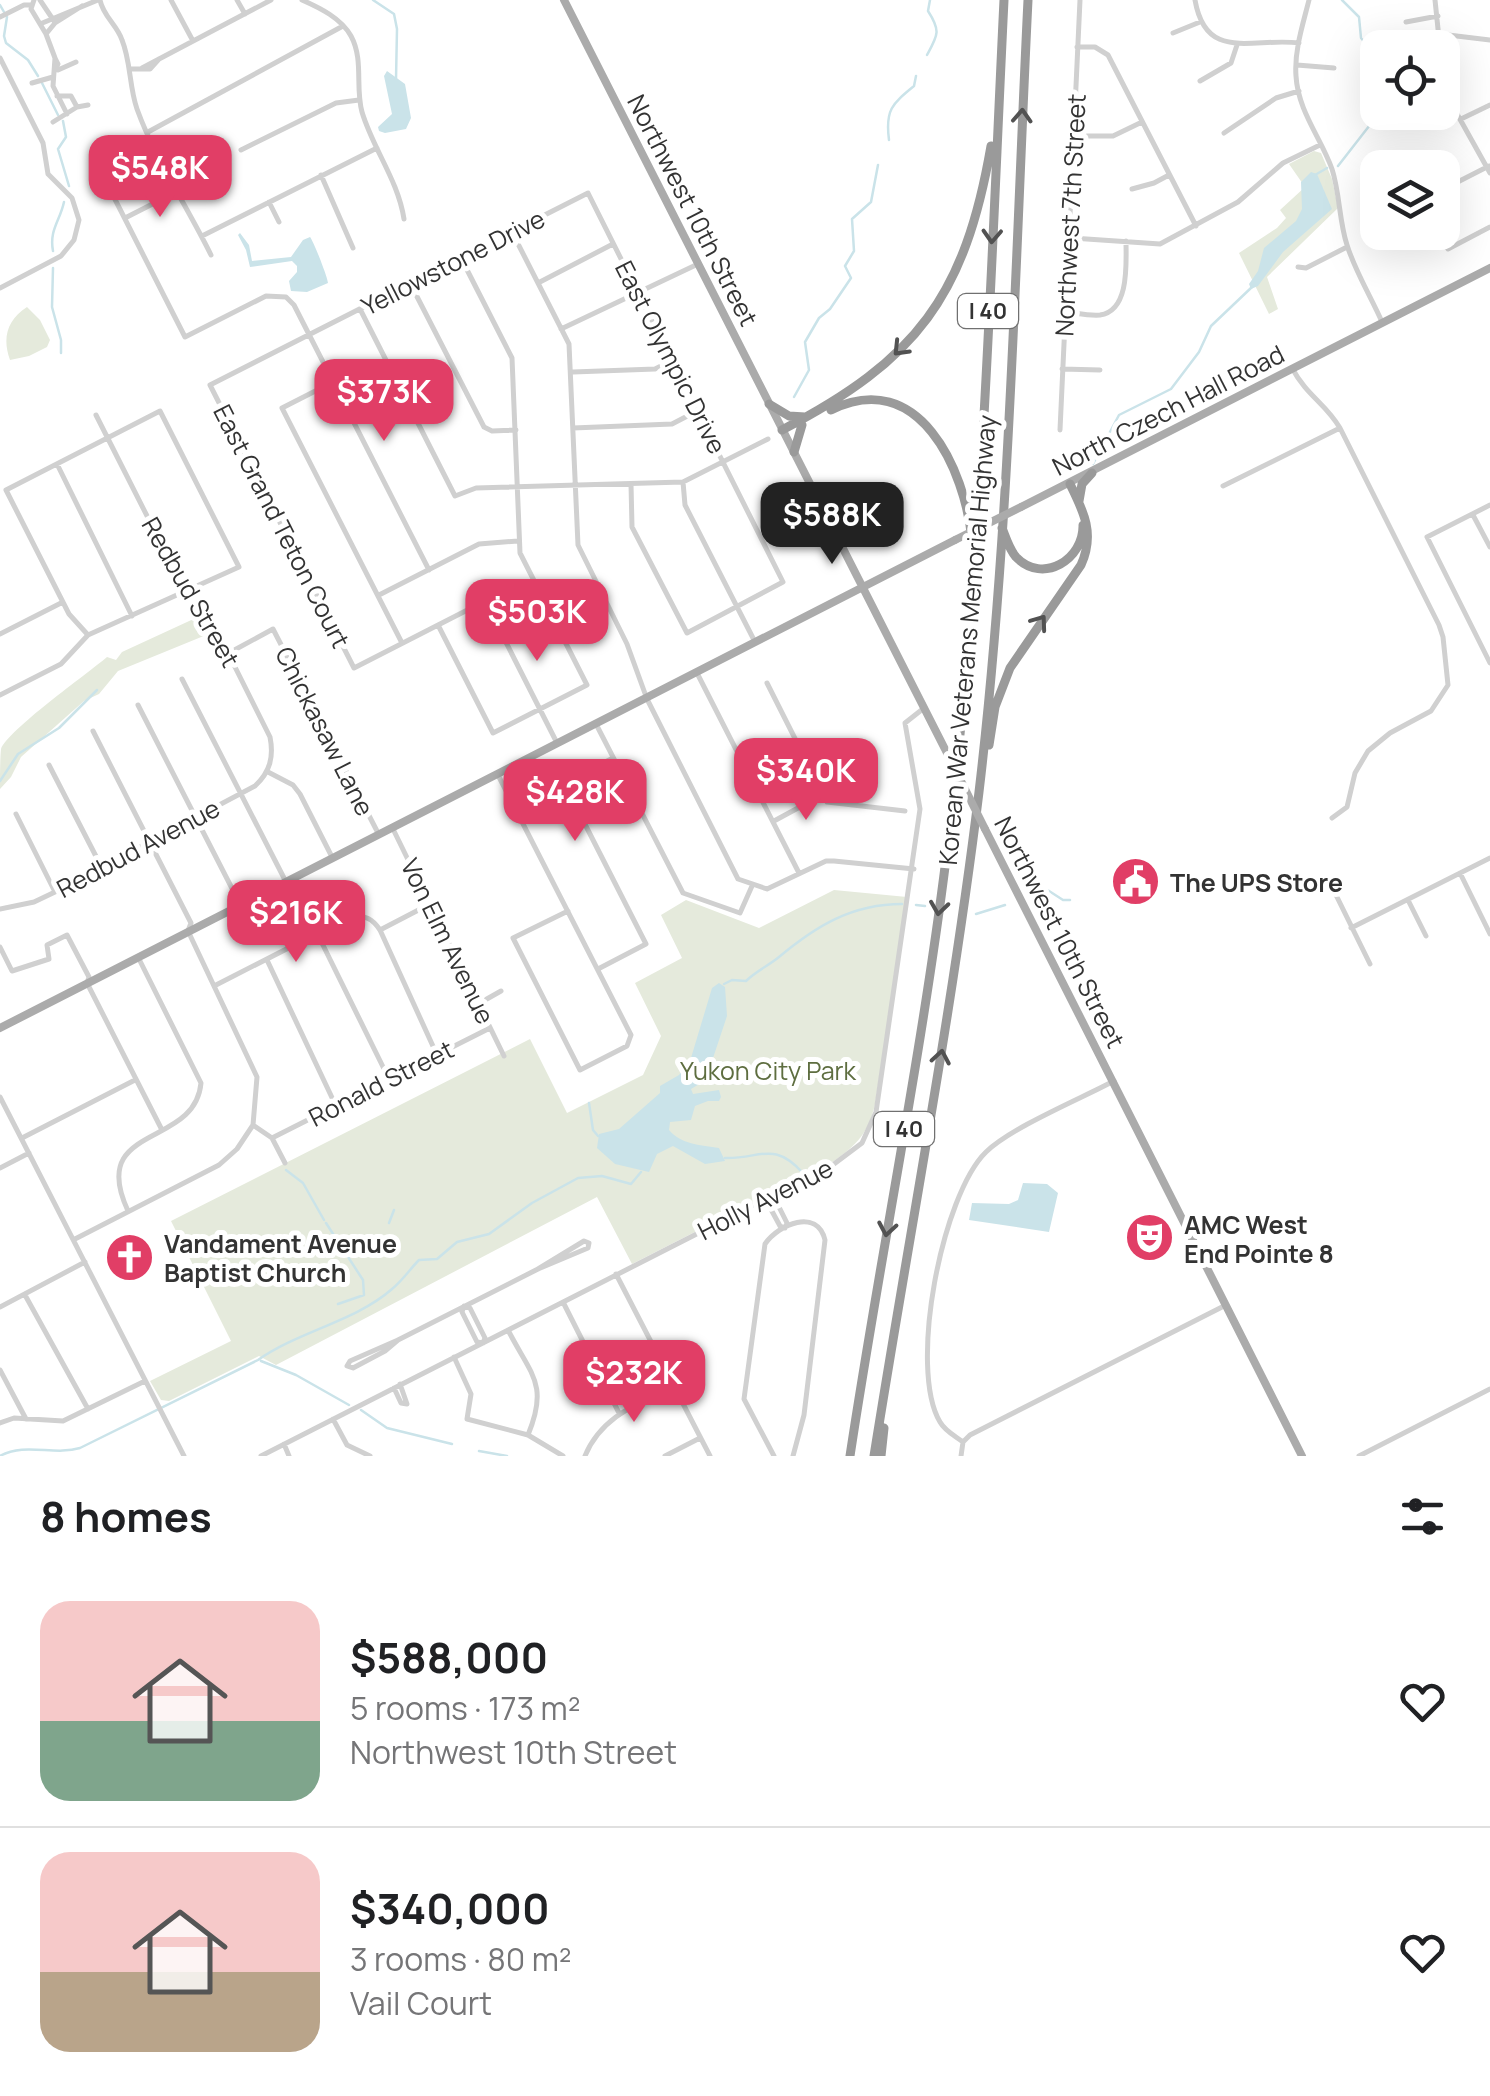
<!DOCTYPE html>
<html lang="en">
<head>
<meta charset="utf-8">
<style>
	body { margin:0; font-family:Manrope,sans-serif; background:#f2f2f2; color:#202124; height:100vh; display:flex; flex-direction:column; font-size:38px; white-space:nowrap }
	* { box-sizing:border-box; margin:0 }
	p { font-size:32px; color:#757577 }
	.icon { flex:none; width:55px; height:55px; fill:none; stroke:currentColor; stroke-width:2; stroke-linecap:round; stroke-linejoin:round }
	.map { position:relative; height:1456px; overflow:hidden }
	.panel { display:flex; flex-direction:column; background:#fff; flex:1 }
	.panel>* { flex:none }
	.tools { position:absolute; left:1360px; top:30px; display:grid; gap:20px }
	.tools a { display:grid; place-items:center; width:100px; height:100px; border-radius:20px; background:#fff; box-shadow:0 10px 40px #0002; font-size:50px }
	.price { position:absolute; translate:-50% -85px; padding:0 22px; border-radius:20px; background:#e13e66; color:#fff; font-size:32px; line-height:65px; filter:drop-shadow(0 2px 5px #0008) }
	.price::after { content:''; position:absolute; left:50%; top:60px; width:30px; height:22px; margin-left:-15px; background:inherit; clip-path:polygon(0 0,100% 0,50% 100%) }
	.price.current { background:#222; color:#fff }
	ul { padding:0; list-style:none }
	li { display:flex; align-items:center; gap:30px; height:250px; padding:0 40px }
	li+li { border-top:2px solid #e0e0e0 }
	li span { display:grid; place-items:center; flex:none; width:280px; height:200px; border-radius:30px; color:#555 }
	li>.icon { margin-inline-start:auto }
	span .icon { width:120px; height:120px; fill:#fffc; stroke-width:1 }
	li b { font-size:42px }
	h2 { display:flex; justify-content:space-between; align-items:center; height:120px; padding:0 40px; font-size:42px }
	.map>svg:first-child { display:block }
	.green { fill:#e5eadc }
	.water { fill:#cae3e9 }
	.lines { fill:none; stroke-linecap:round; stroke-linejoin:round }
	.stream { stroke:#cae3e9; stroke-width:2.5 }
	.minor { stroke:#d0d0d0; stroke-width:5 }
	.major { stroke:#ababab; stroke-width:8 }
	.highway { stroke:#9a9a9a; stroke-width:9 }
	.major-bridge { stroke:#ababab; stroke-width:8 }
	.oneway { stroke:#525252 }
	.labels { text-anchor:middle; dominant-baseline:central; stroke-width:10; stroke-linejoin:round; paint-order:stroke }
	.shield { fill:#fff; stroke:#707070; stroke-width:2.5 }
	.shield-label { font-size:22px; font-weight:bold; fill:#333 }
	.street-label { font-size:25px; fill:#333; stroke:#fff }
	.poi-label { font-size:25px; font-weight:bold; fill:#333; stroke:#fff; text-anchor:start }
	.park-label { font-size:25px; fill:#5e6e40; stroke:#fff }
</style>
</head>
<body>
<div class="map">
<svg width="1490" height="1456" viewBox="0 0 1490 1456">
	<rect width="100%" height="100%" fill="#fff"/>
	<path class="green" d="M 1314,151 L 1321,153 L 1332,179 L 1338,208 L 1267,277 L 1278,309 L 1269,314 L 1239,253 L 1277,228 L 1286,218 L 1280,210 L 1305,187 L 1289,164 Z
		M 27,307 L 40,320 L 50,340 L 47,347 L 29,356 L 10,360 C 2,338 7,320 27,307 Z
		M 200,616 L 211,633 L 118,671 L 99,694 L 84,701 L 21,757 L 11,777 L 0,789 C 0,778 0,759 1,749 C 8,730 87,674 107,657 L 116,660 L 122,652 Z
		M 834,890 L 907,897 L 875,1104 C 869,1132 857,1145 834,1161 L 632,1264 L 597,1197 L 276,1365 L 259,1356 L 169,1401 L 161,1400 L 150,1381 L 231,1341 L 171,1221 L 530,1039 L 567,1113 L 643,1075 L 661,1036 L 635,983 L 682,958 L 661,915 L 686,900 L 759,928 Z"/>
	<path class="water" d="M 387,71 L 405,84 L 411,118 L 406,129 L 385,133 L 379,131 L 378,127 L 392,114 L 384,76 Z
		M 1311,172 L 1317,174 L 1332,209 L 1283,252 L 1258,286 L 1251,289 L 1249,284 L 1258,271 L 1264,248 L 1296,221 L 1302,209 L 1301,182 Z
		M 240,233 L 249,245 L 252,261 L 291,257 L 303,240 L 310,237 C 313,240 328,278 328,283 L 307,292 L 291,291 L 289,281 L 297,272 L 297,266 L 292,261 L 250,267 L 246,250 L 238,235 Z
		M 719,983 L 725,987 L 727,1016 L 713,1058 L 716,1074 L 691,1089 L 693,1094 L 719,1090 L 721,1097 L 719,1101 L 708,1101 L 695,1106 L 691,1120 L 670,1122 L 669,1130 C 682,1145 701,1145 719,1148 L 725,1161 L 705,1164 L 673,1146 L 657,1154 L 649,1172 L 615,1164 L 597,1148 L 599,1134 L 619,1129 L 660,1093 L 660,1086 L 679,1075 L 691,1058 L 712,988 Z
		M 1023,1183 L 1047,1184 L 1058,1193 L 1049,1232 L 969,1220 L 972,1203 L 1009,1204 L 1018,1200 Z"/>
	<g class="lines">
		<path class="stream" d="M 373,0 L 394,14 L 397,29 L 396,79
			M 1342,0 L 1359,17 L 1361,38 L 1378,58
			M 0,5 L 4,12
			M 7,17 L 4,36 L 6,43 L 28,60 L 38,76
			M 927,55 C 938,35 941,31 928,11 L 930,0
			M 42,83 L 58,115
			M 63,121 L 66,137 L 58,149 L 69,186
			M 889,140 C 885,110 892,104 914,86 L 916,76
			M 1338,166 L 1380,112
			M 1315,175 L 1327,168
			M 53,251 C 49,230 60,221 64,202
			M 53,268 L 52,307 L 61,340 L 61,353
			M 794,397 L 809,370 L 805,342 L 819,318 L 830,309 L 851,278 L 845,266 L 854,251 L 852,219 L 871,202 L 878,165
			M 1093,464 L 1119,415 L 1171,389 L 1199,352 L 1211,326 L 1252,287
			M 0,781 L 18,754 L 59,728 L 97,690
			M 1031,893 L 1046,889 L 1063,900 L 1070,900
			M 916,905 L 925,906
			M 976,914 L 1005,905
			M 724,984 L 732,980 L 746,981 C 756,971 768,966 779,957 C 816,926 852,904 902,904
			M 589,1103 L 593,1130 L 598,1136
			M 725,1158 C 761,1159 773,1140 803,1173
			M 286,1170 L 303,1183 L 324,1220
			M 326,1223 L 363,1280 L 364,1295 L 338,1304
			M 389,1223 L 394,1210
			M 346,1253 L 352,1246
			M 261,1361 L 296,1375 L 349,1405
			M 361,1410 L 387,1428 L 452,1444
			M 479,1451 L 507,1456
			M 0,1456 C 25,1442 54,1456 80,1448 L 258,1360 C 297,1332 356,1321 392,1289 C 402,1281 410,1269 419,1260 L 437,1259 L 457,1242 L 489,1234 L 532,1203 L 578,1178 L 602,1176 L 631,1184 L 641,1172"/>
		<path class="minor" d="M 34,0 L 31,9 L 46,34 L 55,58
			M 40,0 L 54,21
			M 100,0 C 103,16 117,25 122,40 C 131,62 129,86 137,109 C 155,159 187,206 211,255
			M 171,0 L 193,41
			M 237,0 L 245,14
			M 302,0 C 320,8 341,18 351,36 C 364,60 355,87 362,112 C 373,149 398,180 404,219
			M 1195,0 C 1206,63 1253,37 1299,43
			M 1309,0 C 1303,24 1294,51 1296,76 C 1298,111 1321,138 1332,169 C 1340,194 1339,221 1347,245 C 1355,271 1371,297 1382,322
			M 1435,0 L 1440,48
			M 0,17 L 24,5 L 30,5
			M 1406,22 L 1438,16
			M 40,24 L 98,0
			M 1173,33 L 1200,22
			M 46,34 L 55,23 L 82,6
			M 1440,34 L 1490,40
			M 1077,47 L 1095,47 L 1108,55 L 1196,226
			M 0,58 L 43,143 L 48,174 L 72,198 L 79,220 L 74,240 L 61,256 L 0,288
			M 1297,65 L 1334,68
			M 142,68 L 271,0
			M 131,69 L 150,69 L 159,59
			M 55,70 L 58,64 L 55,58 L 53,86 L 67,114
			M 58,70 L 76,62
			M 1200,81 L 1231,63 L 1237,45
			M 32,83 L 53,77
			M 1442,87 L 1490,173
			M 57,96 L 71,96 L 77,107
			M 1461,119 L 1490,105
			M 53,122 L 77,107 L 88,105
			M 148,132 L 343,26
			M 1224,133 L 1276,98 L 1299,91
			M 1074,136 L 1113,136 L 1142,122
			M 241,150 L 336,103 L 359,100
			M 97,164 L 185,337 L 266,296 L 286,297 L 294,305 L 429,570
			M 1403,166 L 1404,168
			M 321,175 L 353,248
			M 1132,189 L 1154,183 L 1169,175
			M 1442,190 L 1489,166
			M 269,202 L 279,222
			M 125,218 L 178,191
			M 512,232 L 569,344 L 578,545 L 627,644 L 647,699 L 738,879 L 767,889 L 826,861 L 834,861 L 914,869
			M 1439,232 L 1448,249 L 1490,227
			M 202,236 L 377,148
			M 1072,238 L 1160,244 L 1238,202 L 1283,163 L 1320,145
			M 1298,267 L 1306,268 L 1347,247
			M 410,283 L 484,427 L 492,431 L 516,430
			M 538,283 L 613,244
			M 360,309 L 455,496 L 476,488 L 683,482 L 768,439
			M 1066,312 C 1076,313 1089,316 1100,315 C 1130,311 1126,262 1126,241
			M 561,329 L 698,264
			M 1292,368 C 1307,396 1325,403 1340,428 L 1439,625 L 1443,637 L 1448,685 L 1431,711 L 1390,733 L 1368,751 L 1355,773 L 1347,807 L 1332,818
			M 1062,369 L 1100,370
			M 573,372 L 655,369 L 673,360
			M 333,382 L 282,408 L 402,643
			M 573,428 L 672,424 L 699,410
			M 1060,430 L 1080,0
			M 57,464 L 132,616
			M 683,482 L 685,505 L 755,642
			M 1223,486 L 1340,428
			M 1490,505 L 1427,537 L 1490,663
			M 1473,515 L 1490,547
			M 379,595 L 479,544 L 518,541
			M 438,625 L 493,733 L 587,685 L 520,553 L 512,358 L 461,258
			M 0,634 L 63,602
			M 227,654 L 273,629 L 378,833
			M 697,673 L 799,873
			M 182,679 L 285,880
			M 767,683 L 827,802 L 905,811
			M 0,695 L 61,664 L 88,635 L 239,567 L 160,411 L 6,490 L 69,614 L 88,635
			M 138,705 L 240,904
			M 596,724 L 683,893 L 740,913 L 752,886
			M 557,743 L 485,601 L 354,668 L 210,385 L 588,193 L 783,582 L 687,633 L 632,527 L 631,484
			M 49,765 L 102,868
			M 268,772 L 293,785 L 300,794 L 332,857
			M 498,775 L 631,1035 L 627,1046 L 580,1070 L 513,938 L 568,911
			M 16,814 L 55,892
			M 774,821 L 822,795
			M 393,829 L 504,1056
			M 1460,873 L 1490,934
			M 1336,895 L 1370,964
			M 1408,900 L 1426,936
			M 0,909 L 34,902 L 55,892 L 255,786 C 270,772 274,757 270,737 L 207,611 L 186,593 L 96,415
			M 1351,928 L 1490,858
			M 380,930 L 430,904
			M 318,935 L 388,1077
			M 0,947 L 12,971 L 49,959 L 47,945 L 67,935 L 89,977 L 87,983 L 162,1130
			M 267,960 L 335,1104
			M 598,969 L 646,944 L 564,783 L 613,758
			M 216,985 L 351,916 C 366,916 372,918 380,930 L 437,1055
			M 478,1004 L 501,991
			M 0,1097 L 184,1456
			M 253,1125 L 272,1138 L 285,1163
			M 22,1138 L 135,1080
			M 272,1138 L 490,1028
			M 0,1168 L 29,1153
			M 770,1197 L 775,1199 L 787,1223 L 785,1228 L 780,1226 L 767,1202 Z
			M 128,1211 C 87,1123 195,1149 201,1083 L 138,957
			M 75,1239 L 219,1165 L 237,1149 L 253,1125 L 257,1077 L 188,931 L 191,923 L 93,731
			M 616,1274 L 710,1456
			M 25,1295 L 88,1409
			M 563,1302 L 619,1413
			M 464,1306 L 470,1308 L 485,1338 L 483,1343 L 477,1342 L 462,1312 Z
			M 0,1307 L 85,1262
			M 508,1330 C 531,1375 549,1384 528,1435
			M 398,1340 L 385,1351 L 353,1368 L 347,1366 L 350,1361 L 398,1340 L 538,1269 L 588,1248 L 589,1243 L 584,1241 L 538,1269
			M 454,1357 L 471,1394 L 467,1419 L 528,1435 L 563,1456
			M 0,1370 L 26,1419
			M 394,1388 L 401,1403 L 407,1404 L 400,1384
			M 333,1419 L 347,1445 L 370,1456
			M 0,1423 L 14,1418 L 63,1421 L 145,1381
			M 963,1442 C 955,1436 945,1431 940,1422 C 908,1368 942,1195 986,1152 C 1012,1127 1080,1099 1114,1081
			M 284,1444 L 289,1456
			M 261,1456 L 834,1164 L 862,1143 L 876,1112 L 920,809 L 905,723 L 924,708
			M 585,1456 C 601,1417 637,1404 673,1386
			M 665,1456 L 700,1438
			M 774,1456 L 744,1399 L 765,1244 C 779,1224 817,1208 825,1240 L 804,1415 L 793,1456
			M 961,1456 L 963,1442 L 970,1435 L 1226,1305
			M 1359,1456 L 1490,1389"/>
		<path class="major" d="M 564,0 L 948,755
			M 1021,507 L 1490,268
			M 985,829 L 1302,1456
			M 0,1028 L 955,540"/>
		<path class="highway" d="M 769,404 L 789,416 L 805,417
			M 831,410 C 919,367 965,469 972,540
			M 782,430 C 917,360 965,296 991,146
			M 794,452 L 802,425
			M 1079,501 L 1082,484 L 1092,473
			M 1002,528 C 1006,538 1009,549 1016,557 C 1043,585 1084,559 1083,525
			M 989,745 L 995,707 L 1010,668 L 1081,565 C 1095,534 1084,512 1070,484
			M 850,1456 C 880,1257 921,1059 946,859 C 982,574 990,287 1004,0
			M 874,1456 C 909,1235 952,1014 979,792 C 1010,530 1015,264 1028,0
			M 881,1456 L 884,1428"/>
		<path class="major-bridge" d="M 955,540 L 1021,507
			M 948,755 L 985,829"/>
	</g>
	<defs><path id="oneway-chevron" d="M-2-3.5L2.5 0L-2 3.5" fill="none" stroke-width="1.6" stroke-linecap="round" stroke-linejoin="round" transform="scale(2.5)"/></defs>
	<g class="oneway">
		<use href="#oneway-chevron" transform="translate(1022 116) rotate(-87)"/>
		<use href="#oneway-chevron" transform="translate(992 236) rotate(93)"/>
		<use href="#oneway-chevron" transform="translate(900 349) rotate(134)"/>
		<use href="#oneway-chevron" transform="translate(1040 622) rotate(-54)"/>
		<use href="#oneway-chevron" transform="translate(939 908) rotate(98)"/>
		<use href="#oneway-chevron" transform="translate(941 1057) rotate(-80)"/>
		<use href="#oneway-chevron" transform="translate(887 1229) rotate(100)"/>
	</g>
	<defs>
		<symbol id="civic-disc" viewBox="-11 -11 22 22"><circle r="9.5" fill="#e13e66" stroke="#fff"/><path d="M-.6-6.5H3V-4.5H.6V-3L4-1V1h2V6H-6V1h2V-1L-.6-3ZM-1.2 2.5V6h2.4V2.5Z" fill="#fff"/></symbol>
		<symbol id="theatre-disc" viewBox="-11 -11 22 22"><circle r="9.5" fill="#e13e66" stroke="#fff"/><path d="M-5-5.5Q0-4 5-5.5V0Q5 5 0 6Q-5 5-5 0ZM-3.3-2.5H-1v1.5H-3.3ZM1-2.5H3.3v1.5H1ZM-2.8 1Q0 5.5 2.8 1Z" fill="#fff"/></symbol>
		<symbol id="church-disc" viewBox="-11 -11 22 22"><circle r="9.5" fill="#e13e66" stroke="#fff"/><path d="M-1.2-6h2.4v3.5h3.3v2.4h-3.3V6h-2.4V-.1h-3.3v-2.4h3.3Z" fill="#fff"/></symbol>
	</defs>
	<g fill-rule="evenodd">
		<use href="#civic-disc" x="1108" y="854" width="55" height="55"/>
		<use href="#theatre-disc" x="1122" y="1210" width="55" height="55"/>
		<use href="#church-disc" x="102" y="1230" width="55" height="55"/>
	</g>
	<g class="labels">
		<g class="shield">
			<rect x="958" y="294" width="60" height="34" rx="8"/>
			<rect x="874" y="1112" width="60" height="34" rx="8"/>
		</g>
		<g class="shield-label">
			<text x="988" y="311">I 40</text>
			<text x="904" y="1129">I 40</text>
		</g>
		<g class="street-label">
			<text transform="translate(693 210) rotate(63)">Northwest 10th Street</text>
			<text transform="translate(1070 215) rotate(-87)">Northwest 7th Street</text>
			<text transform="translate(453 262) rotate(-27)">Yellowstone Drive</text>
			<text transform="translate(671 357) rotate(63)">East Olympic Drive</text>
			<text transform="translate(1168 410) rotate(-27)">North Czech Hall Road</text>
			<text transform="translate(282 526) rotate(63)">East Grand Teton Court</text>
			<text transform="translate(191 592) rotate(60)">Redbud Street</text>
			<text transform="translate(967 640) rotate(-85)">Korean War Veterans Memorial Highway</text>
			<text transform="translate(325 731) rotate(63)">Chickasaw Lane</text>
			<text transform="translate(138 848) rotate(-28)">Redbud Avenue</text>
			<text transform="translate(1060 932) rotate(63)">Northwest 10th Street</text>
			<text transform="translate(448 941) rotate(64)">Von Elm Avenue</text>
			<text transform="translate(381 1083) rotate(-27)">Ronald Street</text>
			<text transform="translate(765 1199) rotate(-27)">Holly Avenue</text>
		</g>
		<g class="poi-label">
			<text x="1170" y="882">The UPS Store</text>
			<text x="1184" y="1224">AMC West<tspan x="1184" dy="29">End Pointe 8</tspan></text>
			<text x="164" y="1243">Vandament Avenue<tspan x="164" dy="29">Baptist Church</tspan></text>
		</g>
		<g class="park-label">
			<text x="768" y="1070">Yukon City Park</text>
		</g>
	</g>
</svg>
<div class="tools">
<a><svg class="icon" aria-label="locate" viewBox="0 0 24 24"><circle cx="12" cy="12" r="6"/><path d="M12 2v4M12 18v4M2 12h4M18 12h4"/></svg></a>
<a><svg class="icon" aria-label="layers" viewBox="0 0 24 24"><path d="M12 4l9 5-9 5-9-5zM3 14l9 5 9-5"/></svg></a>
</div>
<b class="price" style="left:160px;top:220px">$548K</b>
<b class="price" style="left:384px;top:444px">$373K</b>
<b class="price current" style="left:832px;top:567px">$588K</b>
<b class="price" style="left:537px;top:664px">$503K</b>
<b class="price" style="left:806px;top:823px">$340K</b>
<b class="price" style="left:575px;top:844px">$428K</b>
<b class="price" style="left:296px;top:965px">$216K</b>
<b class="price" style="left:634px;top:1425px">$232K</b>
</div>
<section class="panel">
<h2>8 homes<svg class="icon" aria-label="filters" viewBox="0 0 24 24"><path d="M4 7h16M4 17h16"/><circle cx="9" cy="7" r="2"/><circle cx="15" cy="17" r="2"/></svg></h2>
<ul>
<li><span style="background:linear-gradient(#f6c9c9 60%,#7fa58c 0)"><svg class="icon" aria-label="home" viewBox="0 0 24 24"><path d="M3 11l9-7 9 7M6 9v11h12V9"/></svg></span><div><b>$588,000</b><p>5 rooms · 173 m²</p><p>Northwest 10th Street</p></div><svg class="icon" aria-label="heart" viewBox="0 0 24 24"><path d="M12 20l-8-8c-3-5 5-10 8-4 3-6 11-1 8 4z"/></svg></li>
<li><span style="background:linear-gradient(#f6c9c9 60%,#b9a48a 0)"><svg class="icon" aria-label="home" viewBox="0 0 24 24"><path d="M3 11l9-7 9 7M6 9v11h12V9"/></svg></span><div><b>$340,000</b><p>3 rooms · 80 m²</p><p>Vail Court</p></div><svg class="icon" aria-label="heart" viewBox="0 0 24 24"><path d="M12 20l-8-8c-3-5 5-10 8-4 3-6 11-1 8 4z"/></svg></li>
</ul>
</section>
</body>
</html>
